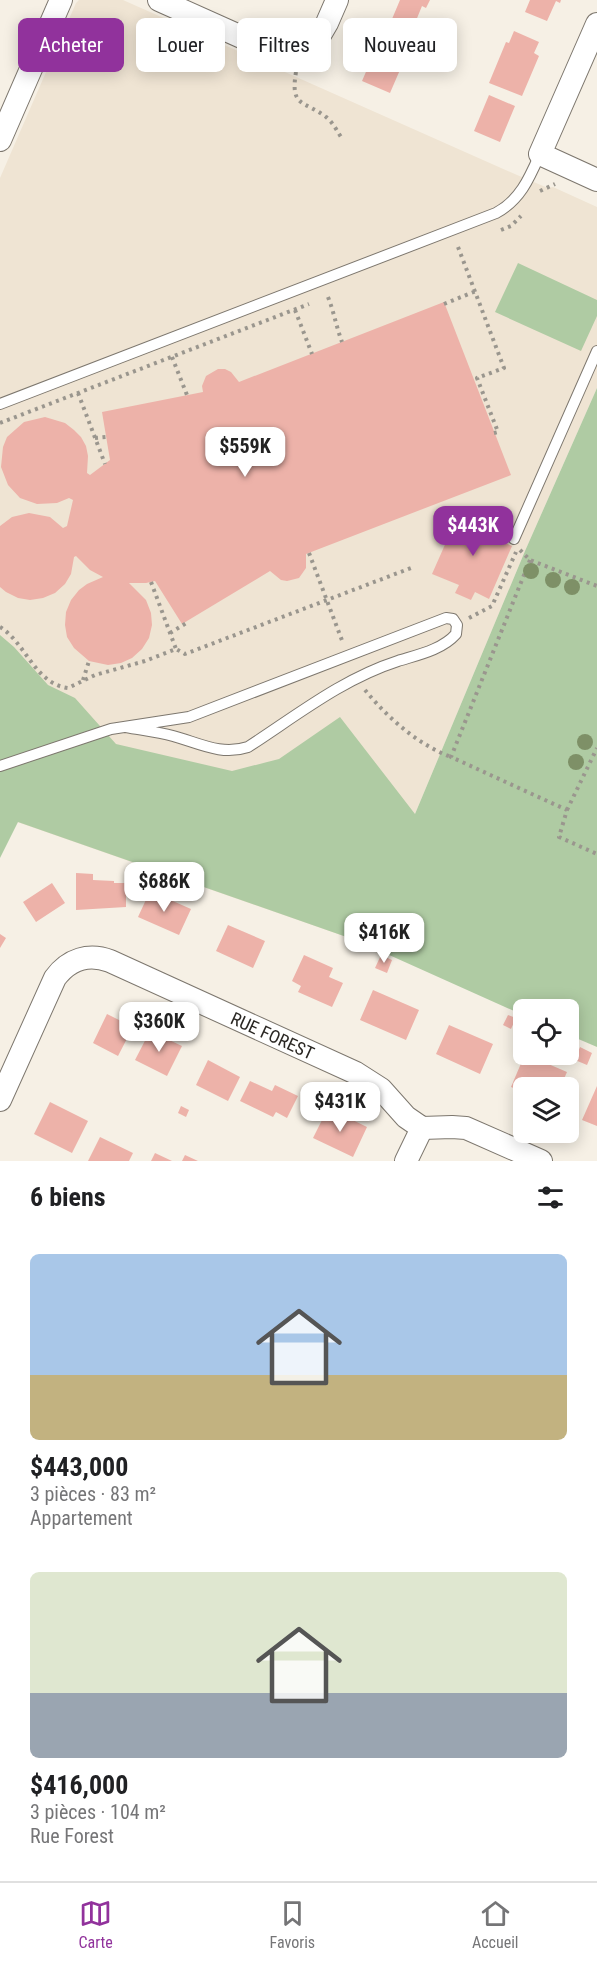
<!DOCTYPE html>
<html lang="fr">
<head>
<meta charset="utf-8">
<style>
	body { margin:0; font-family:"Roboto Condensed",sans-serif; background:#f6f6f6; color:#202124; height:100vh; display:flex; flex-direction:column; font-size:22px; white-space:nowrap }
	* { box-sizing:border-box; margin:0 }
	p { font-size:20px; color:#757577 }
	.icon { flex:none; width:33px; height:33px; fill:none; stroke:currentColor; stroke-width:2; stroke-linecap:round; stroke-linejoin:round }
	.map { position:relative; height:1161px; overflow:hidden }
	.drawer { display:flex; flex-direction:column; background:#fff; flex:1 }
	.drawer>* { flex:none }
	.guide { position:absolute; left:18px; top:18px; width:561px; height:54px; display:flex; gap:12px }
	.controls { position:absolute; left:513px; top:999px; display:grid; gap:12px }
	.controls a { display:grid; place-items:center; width:66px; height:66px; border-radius:9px; background:#fff; box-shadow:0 3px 15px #0003; font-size:30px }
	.price { position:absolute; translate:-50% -51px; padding:0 14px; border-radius:12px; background:#fff; color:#222; font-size:20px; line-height:39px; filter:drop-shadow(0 2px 3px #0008) }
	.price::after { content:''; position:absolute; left:50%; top:36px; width:18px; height:14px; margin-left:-9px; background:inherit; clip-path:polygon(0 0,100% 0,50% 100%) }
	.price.current { background:#91329c; color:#fff }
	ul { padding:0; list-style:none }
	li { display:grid; align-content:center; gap:12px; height:318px; padding:0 30px }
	li span { display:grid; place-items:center; height:186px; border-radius:9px; color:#555 }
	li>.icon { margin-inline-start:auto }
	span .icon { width:108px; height:108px; fill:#fffc; stroke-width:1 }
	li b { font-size:26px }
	h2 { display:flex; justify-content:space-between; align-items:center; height:72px; padding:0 30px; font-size:26px }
	.tag { padding:0 21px; border-radius:9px; background:#fff; box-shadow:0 3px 15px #0003; font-size:21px; line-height:54px }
	.tag.current { background:#91329c; color:#fff }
	.menu { display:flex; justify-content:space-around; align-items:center; height:84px; border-top:2px solid #e0e0e0; background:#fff; font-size:16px; color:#757577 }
	.menu a { display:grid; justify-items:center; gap:3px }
	.menu .current { color:#91329c }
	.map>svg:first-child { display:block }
	.built { fill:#efe4d3 }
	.green { fill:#afcba3 }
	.building { fill:#edb2a9 }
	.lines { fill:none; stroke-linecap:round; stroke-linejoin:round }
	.service-casing { stroke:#7d776e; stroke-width:12 }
	.minor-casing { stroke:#7d776e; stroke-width:24 }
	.path { stroke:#9a968e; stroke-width:4; stroke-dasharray:3 4.5; stroke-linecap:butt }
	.service { stroke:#fff; stroke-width:10 }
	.minor { stroke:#fff; stroke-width:22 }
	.tree { fill:#7e9067 }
	.labels { text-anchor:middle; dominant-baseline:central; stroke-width:4.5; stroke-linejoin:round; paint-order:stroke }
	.street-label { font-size:18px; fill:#2a2723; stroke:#fff }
</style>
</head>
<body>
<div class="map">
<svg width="597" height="1161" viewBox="0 0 597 1161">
	<rect width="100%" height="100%" fill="#f6f0e5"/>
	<path class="built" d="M 79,0 L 123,0 L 517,175 L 548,188 L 553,187 L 597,207 L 597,388 L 525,551 L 415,814 L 358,941 L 0,816 L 0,178 L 76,3 Z"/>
	<path class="green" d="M 518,263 L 597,300 L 597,316 L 581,351 L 495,312 Z
		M 597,388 L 597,1047 L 569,1035 L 568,1010 L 524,1010 L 523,1015 L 358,941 L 18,822 L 0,858 L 0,635 L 14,647 L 48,685 L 75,698 L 116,744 L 232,771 L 279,759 L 340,717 L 415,814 L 525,551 Z"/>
	<path class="building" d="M 400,0 L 430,0 L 426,8 L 422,6 L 413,28 L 392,19 Z
		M 530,0 L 561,0 L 560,3 L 556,1 L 547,21 L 525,12 Z
		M 514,31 L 539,42 L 534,53 L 539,56 L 522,96 L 489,83 L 506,42 L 509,43 Z
		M 381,37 L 409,49 L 390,93 L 362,81 Z
		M 489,95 L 515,106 L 500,142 L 474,131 Z
		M 444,302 L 511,475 L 306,554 L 306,568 L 299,578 L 287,581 L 281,580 L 270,571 L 182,624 L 155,581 L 146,583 L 129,583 L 146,600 L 151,613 L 152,625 L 149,638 L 142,649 L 132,658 L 121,663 L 108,665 L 89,661 L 74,648 L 67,637 L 65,625 L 66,612 L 71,600 L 79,590 L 87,584 L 103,577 L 90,570 L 76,556 L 74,557 L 71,574 L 65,584 L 55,593 L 43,598 L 30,600 L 18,598 L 6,592 L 0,587 L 0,526 L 12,517 L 29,513 L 50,517 L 63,528 L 67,526 L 73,500 L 69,498 L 57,503 L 37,504 L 20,498 L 8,485 L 1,467 L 3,447 L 7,437 L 24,422 L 45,417 L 65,423 L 74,430 L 81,437 L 86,446 L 88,456 L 87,473 L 90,475 L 110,460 L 102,412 L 203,392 L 202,386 L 206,376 L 218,369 L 225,369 L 231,372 L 239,382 Z
		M 459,513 L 506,533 L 503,542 L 512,546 L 489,599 L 475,592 L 471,600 L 455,593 L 459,585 L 432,574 Z
		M 76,873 L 93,874 L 93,880 L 114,881 L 114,883 L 126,883 L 126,907 L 76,910 Z
		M 52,883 L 65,903 L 36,922 L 23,902 Z
		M 150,891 L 191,909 L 179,935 L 138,917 Z
		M 228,925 L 265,941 L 253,968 L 216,951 Z
		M 0,934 L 6,938 L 0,948 Z
		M 304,955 L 333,968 L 329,977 L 343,983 L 332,1007 L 298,992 L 301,986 L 292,981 Z
		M 381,955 L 392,960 L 387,973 L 375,968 Z
		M 373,990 L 419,1010 L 406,1040 L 360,1020 Z
		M 107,1014 L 133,1027 L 118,1056 L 93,1043 Z
		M 508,1015 L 516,1018 L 511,1029 L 503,1025 Z
		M 449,1025 L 493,1044 L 480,1074 L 436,1054 Z
		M 150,1031 L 182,1046 L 167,1076 L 135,1060 Z
		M 580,1047 L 592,1053 L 587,1065 L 575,1060 Z
		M 525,1054 L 567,1072 L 560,1088 L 524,1088 L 524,1092 L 511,1087 Z
		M 208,1060 L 240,1077 L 228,1101 L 196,1085 Z
		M 250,1081 L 272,1091 L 275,1085 L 298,1096 L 287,1118 L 276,1112 L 273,1117 L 240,1101 Z
		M 597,1086 L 597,1126 L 582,1120 Z
		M 50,1102 L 88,1121 L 72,1153 L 34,1134 Z
		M 181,1106 L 189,1110 L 186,1117 L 178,1113 Z
		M 328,1108 L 367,1127 L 353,1157 L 313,1138 Z
		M 100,1137 L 133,1153 L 129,1161 L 88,1161 Z
		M 155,1153 L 172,1161 L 151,1161 Z
		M 185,1155 L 198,1161 L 182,1161 Z"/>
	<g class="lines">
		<defs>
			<path id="service" d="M 0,404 L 496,213 C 520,200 529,179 540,154
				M 514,539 L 597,351
				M 0,766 L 111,729 L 189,717 L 446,618 L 453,619 L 457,625 L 456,634 C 442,650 417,655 398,661 C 342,679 296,716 248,747 C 221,756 199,743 173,736 C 158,732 142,730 126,727"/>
			<g id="minor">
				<path d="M 159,0 L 266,48 L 288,52 L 302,48 L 320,35 L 327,23 L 337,0"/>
				<path d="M 597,24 L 540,154 L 597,180"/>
				<path d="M 0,140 L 61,0"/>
				<path id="s1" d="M 0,1100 L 55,978 C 69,959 89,953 110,961 L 356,1073 L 381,1089 L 406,1117 L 422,1128 L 452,1127 L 466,1128 L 541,1161"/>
				<path d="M 406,1161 L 422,1128"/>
			</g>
		</defs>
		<use href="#service" class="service-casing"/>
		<use href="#minor" class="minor-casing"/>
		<path class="path" d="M 296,72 C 290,108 304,100 326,117 C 333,122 338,133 343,140
			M 540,191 L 555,184
			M 501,230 L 511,226 L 521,216
			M 458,247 L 504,368 L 477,378 L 498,432 L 494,433
			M 328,297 C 334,312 336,326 342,342
			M 444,304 L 476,291
			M 295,310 L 312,354
			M 172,357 L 187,395
			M 78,393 L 105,464
			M 0,423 L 309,304
			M 95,438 L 106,437
			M 520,550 L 530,560 L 597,586
			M 309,553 L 343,643
			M 530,560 L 451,757 L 567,810 L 559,837 L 597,854
			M 151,582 L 176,649
			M 469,618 L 492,606 L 516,552
			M 0,627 C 26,643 35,684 68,688 L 95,675 L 145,661 L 176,649 L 185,654 L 411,568
			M 170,633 L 188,622 L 187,621
			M 83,680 L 89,661
			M 365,690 C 388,718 417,744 451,757
			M 567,810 L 597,748"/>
		<use href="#service" class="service"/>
		<use href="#minor" class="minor"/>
	</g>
	<g class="tree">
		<circle cx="531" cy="571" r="8"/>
		<circle cx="553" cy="580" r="8"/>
		<circle cx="572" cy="587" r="8"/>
		<circle cx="585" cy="742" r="8"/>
		<circle cx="576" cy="762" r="8"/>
	</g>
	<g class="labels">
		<g class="street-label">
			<text stroke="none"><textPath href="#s1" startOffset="375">RUE FOREST</textPath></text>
		</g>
	</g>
</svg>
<div class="controls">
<a><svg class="icon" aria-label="locate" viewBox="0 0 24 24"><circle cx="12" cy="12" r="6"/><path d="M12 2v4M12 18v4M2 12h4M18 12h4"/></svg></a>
<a><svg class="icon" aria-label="layers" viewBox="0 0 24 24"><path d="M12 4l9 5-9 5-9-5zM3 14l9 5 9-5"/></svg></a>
</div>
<b class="price" style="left:245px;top:478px">$559K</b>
<b class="price current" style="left:473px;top:557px">$443K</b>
<b class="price" style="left:164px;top:913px">$686K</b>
<b class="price" style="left:384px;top:964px">$416K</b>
<b class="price" style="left:159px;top:1053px">$360K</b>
<b class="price" style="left:340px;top:1133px">$431K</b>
<div class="guide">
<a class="tag current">Acheter</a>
<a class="tag">Louer</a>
<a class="tag">Filtres</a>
<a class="tag">Nouveau</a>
</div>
</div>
<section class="drawer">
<h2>6 biens<svg class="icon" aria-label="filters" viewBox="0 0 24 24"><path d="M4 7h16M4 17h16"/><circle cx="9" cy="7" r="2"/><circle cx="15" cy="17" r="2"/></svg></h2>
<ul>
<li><span style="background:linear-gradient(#a9c7e8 65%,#c2b280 0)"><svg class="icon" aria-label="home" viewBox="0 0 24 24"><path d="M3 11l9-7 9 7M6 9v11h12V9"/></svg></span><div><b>$443,000</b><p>3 pièces · 83 m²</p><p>Appartement</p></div></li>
<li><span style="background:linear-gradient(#dfe7d0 65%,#9aa5b1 0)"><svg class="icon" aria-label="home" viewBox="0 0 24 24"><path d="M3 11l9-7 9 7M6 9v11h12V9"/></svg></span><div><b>$416,000</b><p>3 pièces · 104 m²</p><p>Rue Forest</p></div></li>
</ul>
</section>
<nav class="menu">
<a class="current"><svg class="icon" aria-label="map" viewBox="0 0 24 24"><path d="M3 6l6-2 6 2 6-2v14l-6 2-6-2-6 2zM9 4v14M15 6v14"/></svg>Carte</a>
<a><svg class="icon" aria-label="saved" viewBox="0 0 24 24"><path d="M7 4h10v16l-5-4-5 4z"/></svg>Favoris</a>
<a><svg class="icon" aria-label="home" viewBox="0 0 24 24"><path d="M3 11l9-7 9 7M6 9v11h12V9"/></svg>Accueil</a>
</nav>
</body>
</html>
